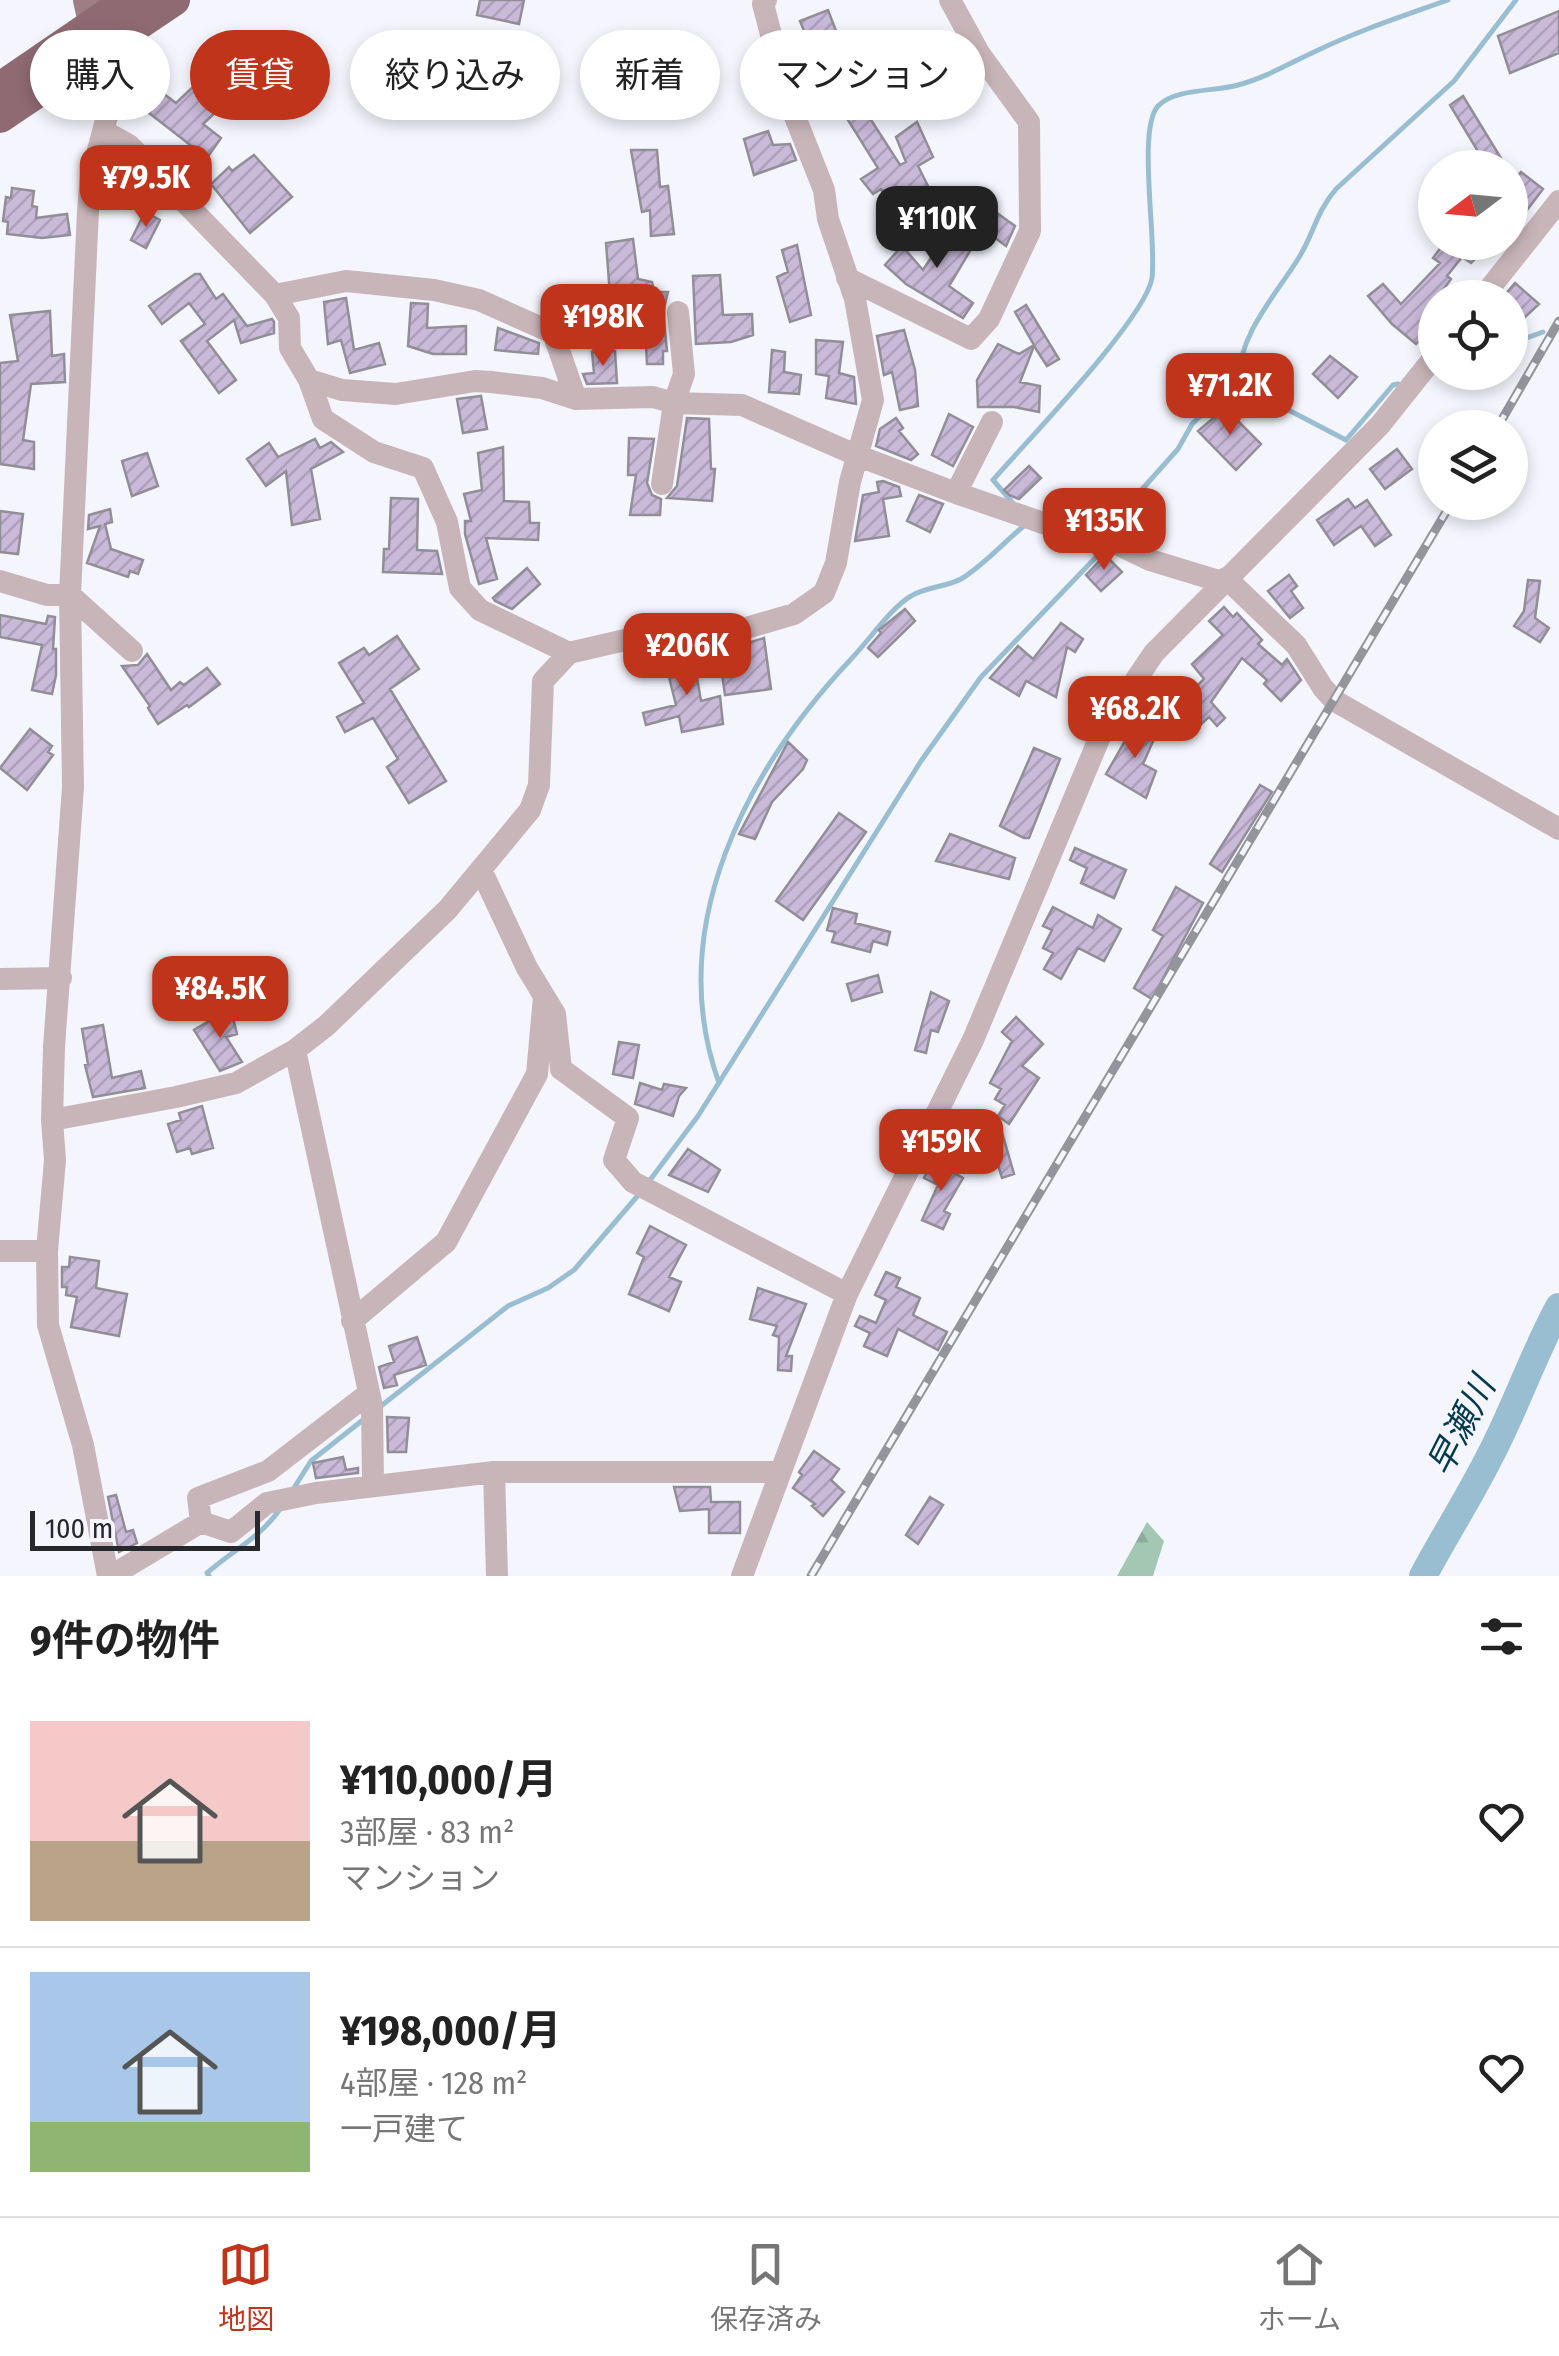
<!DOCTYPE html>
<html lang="ja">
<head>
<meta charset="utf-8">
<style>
	body { margin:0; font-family:"Fira Sans Condensed","Noto Sans JP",sans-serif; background:#f6f6f6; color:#222; height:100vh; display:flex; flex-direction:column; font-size:38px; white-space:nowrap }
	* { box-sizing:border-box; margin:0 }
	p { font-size:32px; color:#767676 }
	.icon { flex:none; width:55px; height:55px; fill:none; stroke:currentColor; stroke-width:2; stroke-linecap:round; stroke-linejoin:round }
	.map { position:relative; height:1576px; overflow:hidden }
	.sheet { display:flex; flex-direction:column; background:#fff; flex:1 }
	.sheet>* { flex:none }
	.top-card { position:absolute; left:30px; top:30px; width:1000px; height:90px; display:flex; gap:20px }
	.needle { width:65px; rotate:254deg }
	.buttons { position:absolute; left:1418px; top:150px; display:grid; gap:20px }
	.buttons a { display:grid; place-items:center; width:110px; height:110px; border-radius:50%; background:#fff; box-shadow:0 5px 15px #0003; font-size:50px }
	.scale { position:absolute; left:30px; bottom:25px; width:230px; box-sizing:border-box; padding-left:10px; border:5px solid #27282c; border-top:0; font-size:28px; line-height:35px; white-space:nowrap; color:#27282c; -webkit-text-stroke:8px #f5f6fd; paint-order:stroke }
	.price { position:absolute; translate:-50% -85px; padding:0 22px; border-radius:20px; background:#c0341c; color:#fff; font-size:32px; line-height:65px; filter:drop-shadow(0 2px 5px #0008) }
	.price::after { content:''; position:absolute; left:50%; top:60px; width:30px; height:22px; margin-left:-15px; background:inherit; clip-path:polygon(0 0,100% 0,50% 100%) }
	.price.current { background:#222; color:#fff }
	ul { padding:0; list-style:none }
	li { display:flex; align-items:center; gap:30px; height:250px; padding:0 30px }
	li+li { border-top:2px solid #e0e0e0 }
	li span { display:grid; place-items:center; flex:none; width:280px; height:200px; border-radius:0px; color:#555 }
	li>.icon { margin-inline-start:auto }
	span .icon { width:120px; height:120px; fill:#fffc; stroke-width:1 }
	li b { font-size:42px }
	h2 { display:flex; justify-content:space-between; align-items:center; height:120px; padding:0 30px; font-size:42px }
	.pill { padding:0 35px; border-radius:45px; background:#fff; box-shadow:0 5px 15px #0003; font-size:35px; line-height:90px }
	.pill.current { background:#c0341c; color:#fff }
	.tabs { display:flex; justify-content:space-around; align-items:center; height:140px; border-top:2px solid #e0e0e0; background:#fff; font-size:28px; color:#767676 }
	.tabs a { display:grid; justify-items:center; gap:5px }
	.tabs .current { color:#c0341c }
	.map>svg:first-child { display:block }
	.forest { fill:url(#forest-firs) }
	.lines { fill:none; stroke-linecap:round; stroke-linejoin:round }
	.stream { stroke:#99bed1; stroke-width:5 }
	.river { stroke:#99bed1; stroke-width:28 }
	.building { fill:url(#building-hatch); stroke:#928e97; stroke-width:2.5 }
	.minor { stroke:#c8b5b9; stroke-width:22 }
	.major { stroke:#9e7e85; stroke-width:28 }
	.highway { stroke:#8f6a72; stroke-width:32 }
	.rail-casing { stroke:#94959a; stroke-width:9 }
	.rail { stroke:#f5f6fd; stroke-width:5; stroke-dasharray:15; stroke-linecap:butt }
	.labels { text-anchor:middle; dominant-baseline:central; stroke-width:10; stroke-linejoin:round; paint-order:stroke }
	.water-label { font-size:35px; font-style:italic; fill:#043a4f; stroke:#f5f6fd }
</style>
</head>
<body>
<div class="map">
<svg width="1559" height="1576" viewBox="0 0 1559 1576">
	<defs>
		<pattern id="forest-firs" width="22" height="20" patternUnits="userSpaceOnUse" patternTransform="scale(2.5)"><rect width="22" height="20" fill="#a3c7b2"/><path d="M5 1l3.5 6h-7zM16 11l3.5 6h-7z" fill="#8cab99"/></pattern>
		<pattern id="building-hatch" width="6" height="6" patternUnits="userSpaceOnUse" patternTransform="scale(2.5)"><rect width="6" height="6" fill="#cabada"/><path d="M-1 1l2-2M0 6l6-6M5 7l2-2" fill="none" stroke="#aea0bb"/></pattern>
	</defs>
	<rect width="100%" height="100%" fill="#f5f6fd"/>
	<path class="forest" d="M 1147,1522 L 1164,1541 L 1153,1576 L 1117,1576 Z"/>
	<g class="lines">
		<path class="stream" d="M 1510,344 L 1543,332
			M 1239,379 L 1275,403 L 1346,440 L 1393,385 L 1398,384
			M 1012,502 L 993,480 C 1025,443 1146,318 1152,278 C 1157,241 1137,129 1158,106 C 1176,88 1214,92 1238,85 C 1265,78 1288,64 1314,52 C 1357,31 1403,16 1448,0
			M 1109,535 L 1137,495 L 1178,449 L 1192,424 L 1239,379 C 1239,334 1275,296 1298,259 C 1314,234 1315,214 1336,189 L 1454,81 L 1516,0
			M 719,1083 C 663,927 747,769 853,657 C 869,640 892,607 911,596 C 925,587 946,587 961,579 C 984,565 1004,542 1025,525
			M 647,1184 L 698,1116 L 921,761 L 981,677 L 1099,554 L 1104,545
			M 381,1406 L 508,1306 L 548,1288 L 574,1270 L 640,1193
			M 292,1491 L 311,1461 L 364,1419
			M 209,1576 L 207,1573 C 232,1551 262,1536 280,1509"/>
		<path class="river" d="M 1423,1576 C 1445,1535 1470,1496 1491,1454 C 1516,1406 1533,1355 1559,1307"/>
	</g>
	<path class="building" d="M 480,0 L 524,0 L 519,24 L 477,15 Z
		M 828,10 L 841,44 L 868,32 L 883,63 L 918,49 L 923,63 L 875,83 L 863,58 L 829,74 L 813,41 L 809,43 L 800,21 Z
		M 1559,11 L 1559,53 L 1510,73 L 1498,36 Z
		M 195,85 L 220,108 L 203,124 L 221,138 L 207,158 L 149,113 L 164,94 L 176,103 Z
		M 1463,96 L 1507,168 L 1488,168 L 1450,105 Z
		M 864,109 L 900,165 L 906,162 L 896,137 L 917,122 L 933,157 L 918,166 L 929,188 L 892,212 L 881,189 L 873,194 L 861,179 L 878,168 L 848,120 Z
		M 768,131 L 773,145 L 790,144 L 796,160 L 754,175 L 744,139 Z
		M 631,150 L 657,150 L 660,187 L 668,186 L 674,234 L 651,236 L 650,210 L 642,212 Z
		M 254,155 L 292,197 L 250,233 L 211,184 L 229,167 L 232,171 Z
		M 1521,172 L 1543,189 L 1527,210 L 1510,198 L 1510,183 Z
		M 12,188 L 34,191 L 32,206 L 37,207 L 36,218 L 67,214 L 70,235 L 42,238 L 7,234 L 8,222 L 3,221 L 6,197 L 11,198 Z
		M 990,208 L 1015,226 L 1006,246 L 979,226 Z
		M 145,212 L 160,220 L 146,248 L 131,240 Z
		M 953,224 L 976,241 L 949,286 L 973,303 L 963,318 L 906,284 L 885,265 L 902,246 L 923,270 Z
		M 633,239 L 638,279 L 652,282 L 654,292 L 668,292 L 663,312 L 667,351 L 663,351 L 663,364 L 647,364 L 644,307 L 611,308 L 606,243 Z
		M 1445,242 L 1492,242 L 1471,263 L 1462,257 L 1447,276 L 1451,279 L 1428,311 L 1435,316 L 1435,322 L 1416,344 L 1392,324 L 1368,296 L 1383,284 L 1401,304 L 1440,263 L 1433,258 Z
		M 797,245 L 811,315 L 790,322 L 777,277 L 788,272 L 782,250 Z
		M 195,274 L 200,274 L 216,299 L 223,294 L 247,326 L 272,319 L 274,322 L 274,333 L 241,343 L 234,320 L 207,341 L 236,380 L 219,393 L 181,341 L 205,324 L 189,303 L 162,324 L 149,306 Z
		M 720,275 L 723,315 L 752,314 L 753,335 L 731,342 L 696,344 L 693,276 Z
		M 1515,283 L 1539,304 L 1510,331 L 1510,298 L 1502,298 Z
		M 346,298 L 354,350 L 379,343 L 385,364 L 350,373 L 341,340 L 328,344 L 324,302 Z
		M 411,303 L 428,304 L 427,328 L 466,326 L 466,354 L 433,354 L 408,346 Z
		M 1026,305 L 1059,359 L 1047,366 L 1034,346 L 1020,382 L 1040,386 L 1039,412 L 1014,407 L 978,407 L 977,380 L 998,344 L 1019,354 L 1034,345 L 1015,312 Z
		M 50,311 L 52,356 L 64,354 L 65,382 L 31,384 L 23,440 L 34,442 L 34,469 L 0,464 L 0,363 L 18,361 L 10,315 Z
		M 498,328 L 539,343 L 538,354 L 495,350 Z
		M 904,330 L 915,370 L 918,406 L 900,410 L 892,372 L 884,375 L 877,336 Z
		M 816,340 L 843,342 L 839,373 L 854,377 L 856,404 L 826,398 L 829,376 L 816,374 Z
		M 772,350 L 785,352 L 784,372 L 801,375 L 799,394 L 769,392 Z
		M 615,351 L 617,383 L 587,384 L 583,374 L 594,373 L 592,352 Z
		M 1330,356 L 1357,377 L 1338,398 L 1313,374 Z
		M 481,396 L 487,429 L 463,433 L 457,399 Z
		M 1225,408 L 1261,444 L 1236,470 L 1198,431 Z
		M 949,414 L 973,427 L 953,466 L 932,455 Z
		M 687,418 L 709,419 L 711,469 L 715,469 L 712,501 L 667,498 L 677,486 Z
		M 896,418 L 903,428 L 899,431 L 918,454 L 911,460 L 876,446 L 880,429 Z
		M 629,438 L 654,439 L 647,483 L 652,495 L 661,499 L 660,515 L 630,515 L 636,475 L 628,475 Z
		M 315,439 L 320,448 L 331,442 L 343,452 L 311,469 L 320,519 L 292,525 L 286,471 L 266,486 L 247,459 L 269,443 L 278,457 Z
		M 503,447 L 504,501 L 529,502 L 530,523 L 539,523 L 538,540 L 486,538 L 497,579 L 479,584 L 465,534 L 465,521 L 471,521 L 464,494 L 482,490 L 478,453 Z
		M 1397,449 L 1412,469 L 1385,489 L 1370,469 Z
		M 147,453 L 158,486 L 132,496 L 122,461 Z
		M 1029,466 L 1041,478 L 1019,499 L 1009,495 L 1004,490 Z
		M 883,481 L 899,487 L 901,496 L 883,499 L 889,536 L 855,541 L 863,495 L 879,492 L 877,482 Z
		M 919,495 L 943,504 L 930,532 L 907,521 Z
		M 391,498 L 418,499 L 417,550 L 437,551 L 442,574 L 383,572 L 384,549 L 389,549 Z
		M 1348,499 L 1355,508 L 1367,500 L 1391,535 L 1375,546 L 1361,526 L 1334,545 L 1317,520 Z
		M 110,509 L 112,522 L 105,524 L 111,549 L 143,560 L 138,574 L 130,571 L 128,577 L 87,563 L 100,526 L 88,529 L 89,515 Z
		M 0,511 L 23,514 L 18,554 L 0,552 Z
		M 1133,516 L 1150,522 L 1148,528 L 1162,533 L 1158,547 L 1127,532 Z
		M 1105,555 L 1122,572 L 1101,591 L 1086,575 Z
		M 527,568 L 540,584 L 512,609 L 495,601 L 493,598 Z
		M 1289,575 L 1297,586 L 1291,591 L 1303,608 L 1290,618 L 1268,591 Z
		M 1528,580 L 1540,581 L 1535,618 L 1549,628 L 1540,642 L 1514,626 L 1524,611 Z
		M 1224,607 L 1233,617 L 1237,613 L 1262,640 L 1258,644 L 1282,665 L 1287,659 L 1301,680 L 1281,701 L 1264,684 L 1267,680 L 1242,658 L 1211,702 L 1225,718 L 1217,726 L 1209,717 L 1199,726 L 1174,699 L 1168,711 L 1140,700 L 1153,682 L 1188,695 L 1204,679 L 1192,664 L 1223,635 L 1209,621 Z
		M 905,609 L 915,621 L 878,657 L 868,648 L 881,633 L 879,630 Z
		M 0,615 L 46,624 L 48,616 L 55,617 L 53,649 L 56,649 L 56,675 L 52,694 L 32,690 L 42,645 L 0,637 Z
		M 1061,623 L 1083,639 L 1075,652 L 1067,647 L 1056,697 L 1026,681 L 1019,696 L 990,678 L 1018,646 L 1033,659 Z
		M 397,636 L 419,669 L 390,689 L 446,781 L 409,803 L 387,767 L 398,759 L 373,718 L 345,732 L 337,717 L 364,703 L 339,663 L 364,648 L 369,655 Z
		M 764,638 L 771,689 L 725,695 L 719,652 Z
		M 147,654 L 171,690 L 180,682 L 184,685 L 207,668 L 220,684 L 189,707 L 187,705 L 158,724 L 148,708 L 150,706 L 122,666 L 138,665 Z
		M 693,655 L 701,701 L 720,696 L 723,724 L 682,732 L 679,716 L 646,725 L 643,713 L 676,705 L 664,657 Z
		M 1136,722 L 1157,732 L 1143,764 L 1156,771 L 1146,798 L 1106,774 Z
		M 30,729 L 52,746 L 48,752 L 53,755 L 27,790 L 0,768 Z
		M 788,742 L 807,760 L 803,769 L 772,802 L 755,839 L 739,834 Z
		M 1034,748 L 1060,759 L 1029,838 L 1024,838 L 1000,826 Z
		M 1260,785 L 1272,792 L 1222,872 L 1210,864 Z
		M 839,813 L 866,832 L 803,920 L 776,901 Z
		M 950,834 L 1015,858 L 1009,879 L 936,861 Z
		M 1075,848 L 1126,870 L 1114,898 L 1081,883 L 1087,868 L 1070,860 Z
		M 1176,887 L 1203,903 L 1152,999 L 1134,988 L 1163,936 L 1153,930 Z
		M 1053,907 L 1093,928 L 1098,915 L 1121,929 L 1104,961 L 1078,948 L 1061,979 L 1044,969 L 1053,953 L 1043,948 L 1052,930 L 1043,926 Z
		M 833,908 L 857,914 L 855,923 L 890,932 L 887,945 L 873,941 L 870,952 L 832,942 L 835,932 L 827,930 Z
		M 878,975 L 882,992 L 852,1001 L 847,984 Z
		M 262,981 L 267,1004 L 231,1012 L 226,989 Z
		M 931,992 L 949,1001 L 938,1032 L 931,1030 L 926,1053 L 915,1050 Z
		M 232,1014 L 237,1034 L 226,1037 L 242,1062 L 220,1071 L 194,1030 L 211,1020 Z
		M 1016,1017 L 1043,1044 L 1022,1066 L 1039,1078 L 1009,1124 L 998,1116 L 1005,1105 L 995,1099 L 1001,1089 L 990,1083 L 1012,1041 L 1002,1032 Z
		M 103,1025 L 112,1078 L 141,1071 L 145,1088 L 93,1097 L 85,1065 L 88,1064 L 82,1029 Z
		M 619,1042 L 639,1045 L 633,1078 L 613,1074 Z
		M 640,1083 L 662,1090 L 664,1084 L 686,1088 L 679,1096 L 673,1116 L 635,1104 Z
		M 202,1106 L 213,1148 L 192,1154 L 190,1148 L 177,1152 L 168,1124 L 181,1120 L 179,1113 Z
		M 1001,1129 L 1014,1174 L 1002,1178 L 988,1133 Z
		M 688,1149 L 720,1170 L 708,1192 L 669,1175 Z
		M 933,1161 L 963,1178 L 944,1211 L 950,1214 L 943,1229 L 922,1220 L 938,1185 L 924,1178 Z
		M 650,1226 L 686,1245 L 669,1277 L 681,1282 L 669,1311 L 629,1294 L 644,1257 L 637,1253 Z
		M 70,1257 L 99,1261 L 96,1288 L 127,1294 L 119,1336 L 71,1327 L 77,1297 L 66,1295 L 67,1287 L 62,1287 L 62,1267 L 69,1267 Z
		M 886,1272 L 900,1278 L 896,1287 L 920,1298 L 913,1315 L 947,1332 L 938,1350 L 898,1329 L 887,1356 L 864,1346 L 870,1333 L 855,1326 L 860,1316 L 876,1323 L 886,1300 L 875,1295 Z
		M 758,1288 L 806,1304 L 786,1356 L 792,1356 L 791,1371 L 778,1370 L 779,1337 L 773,1335 L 777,1326 L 750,1319 Z
		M 417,1337 L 426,1365 L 394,1375 L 397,1385 L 384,1388 L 379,1367 L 394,1362 L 389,1346 Z
		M 387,1417 L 409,1418 L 406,1452 L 388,1452 Z
		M 814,1451 L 839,1469 L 831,1480 L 844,1492 L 823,1516 L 812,1506 L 815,1504 L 793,1488 L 802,1475 L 799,1472 Z
		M 343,1457 L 346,1470 L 358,1468 L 358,1473 L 316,1478 L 313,1463 Z
		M 674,1487 L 710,1487 L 711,1502 L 740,1502 L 740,1533 L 709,1533 L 709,1509 L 680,1511 Z
		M 116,1495 L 126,1532 L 133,1530 L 137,1543 L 119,1552 L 108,1497 Z
		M 930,1497 L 943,1505 L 918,1544 L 906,1535 Z"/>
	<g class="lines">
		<path class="minor" d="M 99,51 L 109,109 L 91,176 L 88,211 L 70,595 L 73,787 L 54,1047 L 52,1120 L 55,1160 L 47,1251 L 48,1325 L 83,1445 L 108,1576
			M 104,131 L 129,145 L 275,295 L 289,318 L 290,348 L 309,380 L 323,419 L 374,452 L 423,468 L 447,522 L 460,588 L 480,610 L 569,653
			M 847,278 L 971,339 L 989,319 L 1030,231 L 1029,122 L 979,53 L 950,0
			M 275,295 L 346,281 L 434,290 L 479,300 L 553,333 L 576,399
			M 1482,298 L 1559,201
			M 309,380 L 342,390 L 396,394 L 475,381 L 491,382 L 542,388 L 576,399 L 653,397 L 674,403 L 742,405 L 856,455 L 956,493 L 1049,525 L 1086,529 L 1150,560 L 1222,582
			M 662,484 L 674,403 L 684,374 L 678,312
			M 956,493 L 992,422
			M 1226,578 L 1296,645 L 1323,688 L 1335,701 L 1559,829
			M 0,581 L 47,595 L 70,595 L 132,651
			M 482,872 L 527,968 L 555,1014 L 561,1069 L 628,1118 L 614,1160 L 633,1182 L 847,1294
			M 0,979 L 61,978
			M 295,1050 L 372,1406 L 373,1486
			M 52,1120 L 176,1097 L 236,1083 L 295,1050 L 326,1026 L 448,909 L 530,810 L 539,785 L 543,681 L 569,653 L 625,640 L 664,642 L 709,639 L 794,614 L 824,593 L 836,563 L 850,482 L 873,400 L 855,299 L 828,219 L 824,190 L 788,99 L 763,4 L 766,0
			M 0,1251 L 47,1251
			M 352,1321 L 446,1242 L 537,1074 L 544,997
			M 494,1472 L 497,1576
			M 201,1522 L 198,1498 L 268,1471 L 368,1394
			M 111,1576 L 201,1522 L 231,1532 L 267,1503 L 316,1493 L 494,1472 L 779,1472
			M 742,1576 L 847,1294 L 973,1040 L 1104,727 L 1154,653 L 1380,425 L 1435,356"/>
		<path class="major" d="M 87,0 L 97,45"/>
		<path class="highway" d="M 0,88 L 129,0
			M 0,117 L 174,0"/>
		<defs>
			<path id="rail" d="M 1497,428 L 1559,321
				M 811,1576 L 1452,502"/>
		</defs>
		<use href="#rail" class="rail-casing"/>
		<use href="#rail" class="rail"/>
	</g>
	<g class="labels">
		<g class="water-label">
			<text transform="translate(1461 1426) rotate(-63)">早瀬川</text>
		</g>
	</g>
</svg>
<div class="buttons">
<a><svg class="needle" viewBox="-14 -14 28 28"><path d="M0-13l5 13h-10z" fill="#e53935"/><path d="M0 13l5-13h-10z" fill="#767676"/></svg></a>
<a><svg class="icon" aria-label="locate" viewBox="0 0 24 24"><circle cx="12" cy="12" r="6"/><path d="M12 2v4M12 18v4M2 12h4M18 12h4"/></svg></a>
<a><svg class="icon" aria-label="layers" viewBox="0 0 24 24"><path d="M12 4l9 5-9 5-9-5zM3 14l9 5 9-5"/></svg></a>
</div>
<div class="scale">100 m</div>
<b class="price" style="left:146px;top:230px">¥79.5K</b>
<b class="price current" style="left:937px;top:271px">¥110K</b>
<b class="price" style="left:603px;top:369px">¥198K</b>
<b class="price" style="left:1230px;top:438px">¥71.2K</b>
<b class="price" style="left:1104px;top:573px">¥135K</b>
<b class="price" style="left:687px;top:698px">¥206K</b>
<b class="price" style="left:1135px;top:761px">¥68.2K</b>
<b class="price" style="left:220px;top:1041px">¥84.5K</b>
<b class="price" style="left:941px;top:1194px">¥159K</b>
<div class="top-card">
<a class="pill">購入</a>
<a class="pill current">賃貸</a>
<a class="pill">絞り込み</a>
<a class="pill">新着</a>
<a class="pill">マンション</a>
</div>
</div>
<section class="sheet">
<h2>9件の物件<svg class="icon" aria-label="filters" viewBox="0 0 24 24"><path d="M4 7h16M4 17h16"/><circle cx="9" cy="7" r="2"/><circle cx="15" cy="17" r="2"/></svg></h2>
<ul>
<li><span style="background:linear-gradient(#f6c9c9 60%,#b9a48a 0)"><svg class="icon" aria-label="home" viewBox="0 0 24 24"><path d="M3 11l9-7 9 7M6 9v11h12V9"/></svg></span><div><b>¥110,000/月</b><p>3部屋 · 83 m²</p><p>マンション</p></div><svg class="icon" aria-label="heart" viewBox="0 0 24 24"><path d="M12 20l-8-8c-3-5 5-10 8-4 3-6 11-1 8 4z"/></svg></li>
<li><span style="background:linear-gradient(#a9c7e8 75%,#8fb573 0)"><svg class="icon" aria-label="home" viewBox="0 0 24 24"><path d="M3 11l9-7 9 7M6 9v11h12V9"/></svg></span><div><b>¥198,000/月</b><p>4部屋 · 128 m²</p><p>一戸建て</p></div><svg class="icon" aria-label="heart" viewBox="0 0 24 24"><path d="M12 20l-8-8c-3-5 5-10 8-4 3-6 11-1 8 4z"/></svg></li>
</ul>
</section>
<nav class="tabs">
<a class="current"><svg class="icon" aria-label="map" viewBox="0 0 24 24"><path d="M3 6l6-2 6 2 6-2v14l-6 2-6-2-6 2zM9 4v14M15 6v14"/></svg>地図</a>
<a><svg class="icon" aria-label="saved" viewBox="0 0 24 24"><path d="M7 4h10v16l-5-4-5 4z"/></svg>保存済み</a>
<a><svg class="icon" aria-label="home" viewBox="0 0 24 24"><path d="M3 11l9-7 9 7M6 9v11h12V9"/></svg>ホーム</a>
</nav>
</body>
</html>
